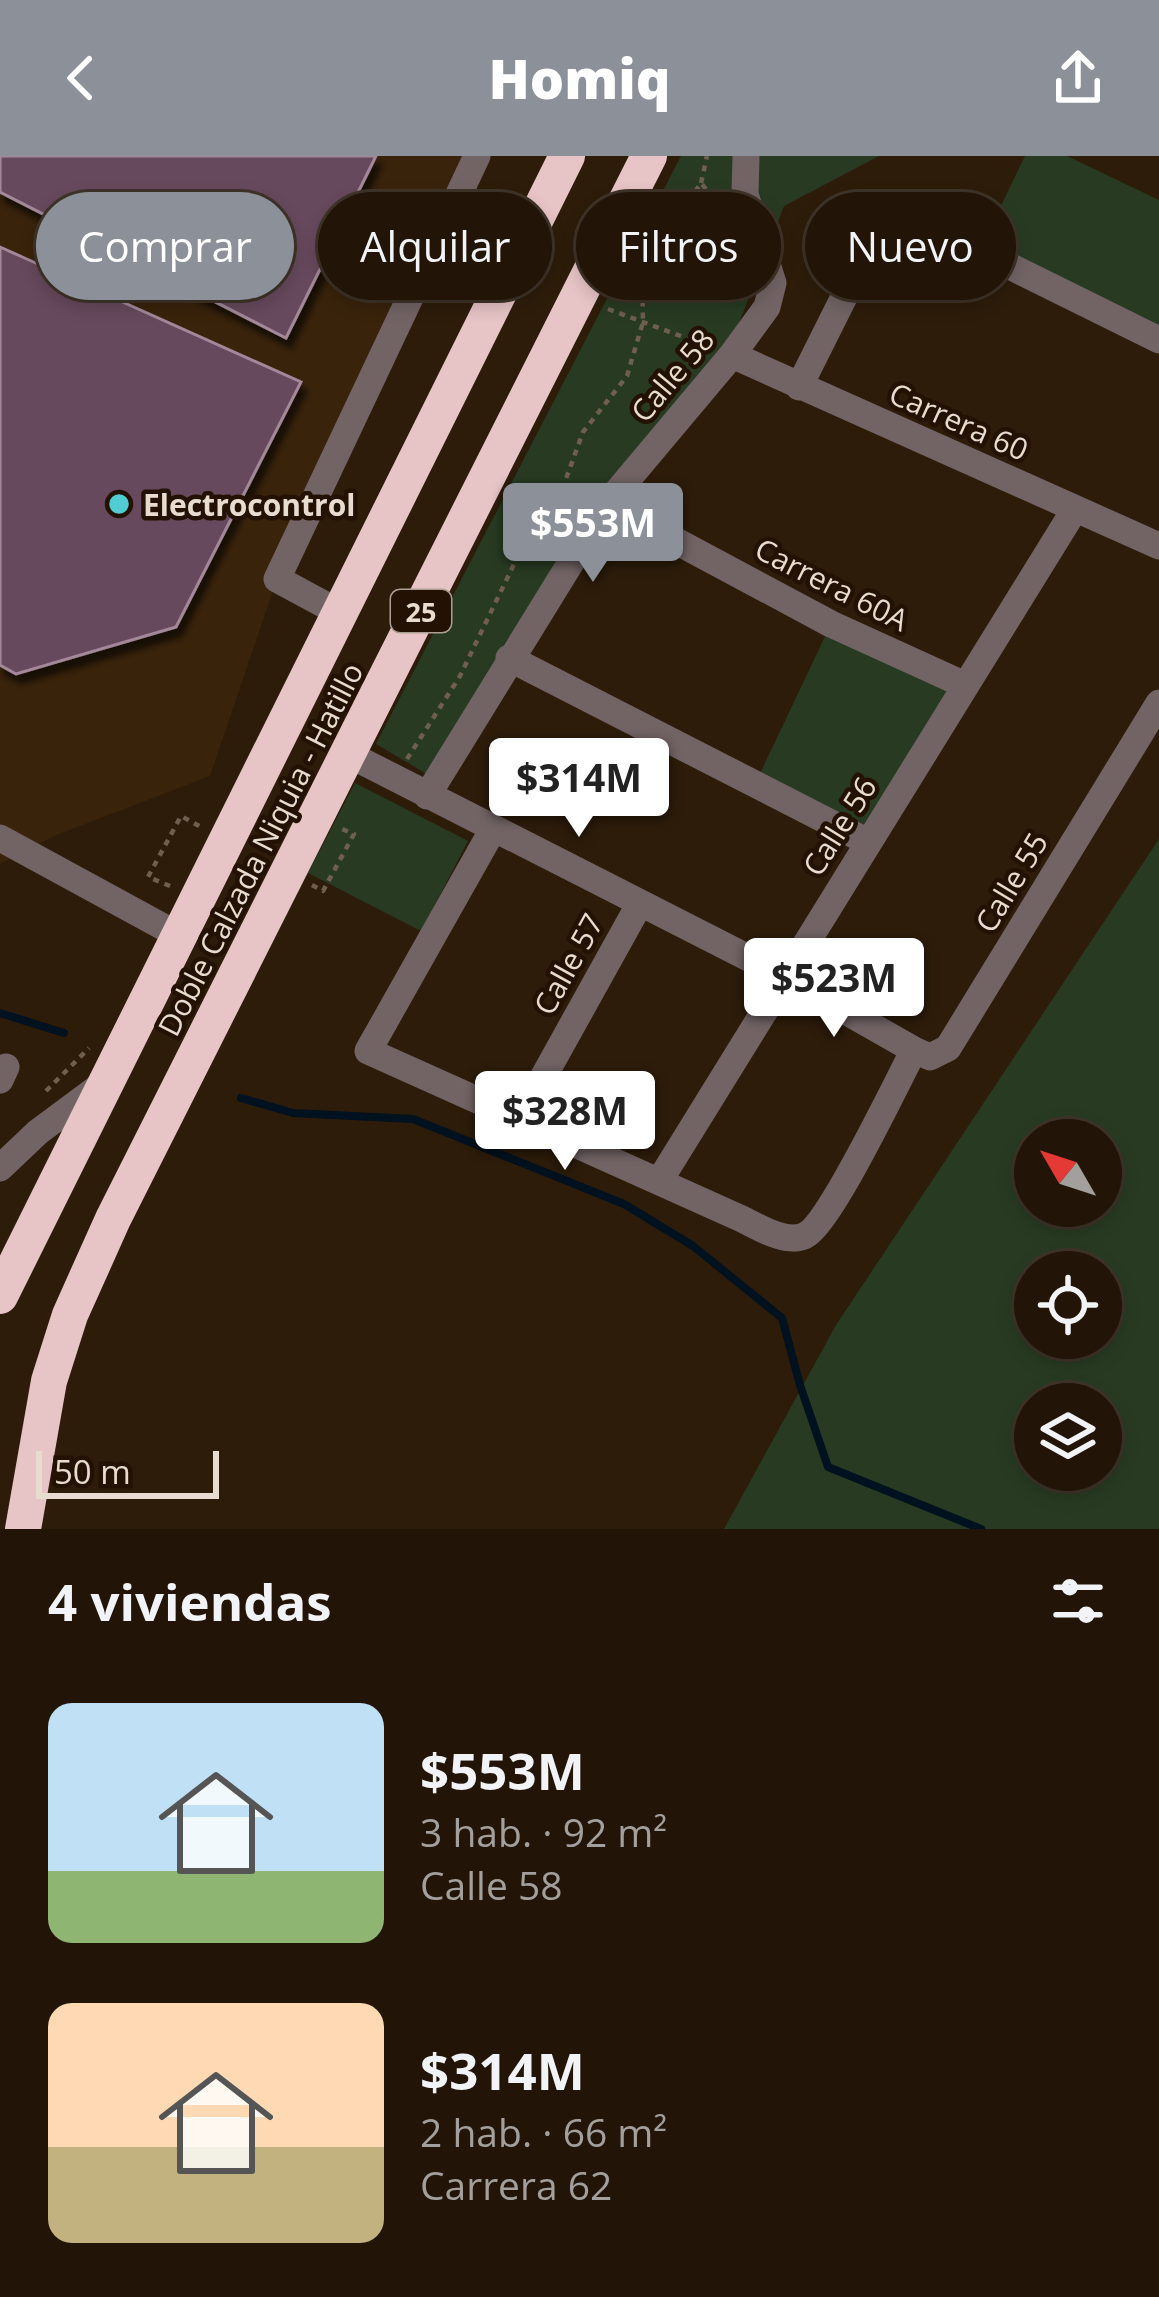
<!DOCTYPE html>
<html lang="es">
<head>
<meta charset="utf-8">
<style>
	body { margin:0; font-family:"Open Sans",sans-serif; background:#2a1e12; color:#f1f3f6; height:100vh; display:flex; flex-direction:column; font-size:45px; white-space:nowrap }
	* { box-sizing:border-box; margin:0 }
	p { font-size:39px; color:#a29f9c }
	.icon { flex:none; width:66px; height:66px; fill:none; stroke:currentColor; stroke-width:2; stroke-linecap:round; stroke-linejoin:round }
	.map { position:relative; height:1373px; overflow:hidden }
	.drawer { display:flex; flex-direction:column; background:#221508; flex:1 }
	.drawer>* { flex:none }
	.hud { position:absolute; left:36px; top:36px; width:1089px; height:108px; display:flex; gap:24px }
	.needle { width:78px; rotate:309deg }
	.fabs { position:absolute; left:1014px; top:963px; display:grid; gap:24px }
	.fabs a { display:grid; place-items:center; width:108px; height:108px; border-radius:50%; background:#221508; box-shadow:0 6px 18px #0003,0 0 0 3px #3f3429; font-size:60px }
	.scale { position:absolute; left:36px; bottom:30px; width:183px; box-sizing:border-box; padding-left:12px; border:6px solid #e8dcd1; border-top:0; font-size:33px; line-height:42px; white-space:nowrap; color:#e8dcd1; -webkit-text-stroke:9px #231203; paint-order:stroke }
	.price { position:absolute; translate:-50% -102px; padding:0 27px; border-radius:12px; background:#fff; color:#222; font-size:39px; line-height:78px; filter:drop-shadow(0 3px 6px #0008) }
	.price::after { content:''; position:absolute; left:50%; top:72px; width:36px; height:27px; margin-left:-18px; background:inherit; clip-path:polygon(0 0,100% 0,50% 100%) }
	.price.current { background:#8c9099; color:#fff }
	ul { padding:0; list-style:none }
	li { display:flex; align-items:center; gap:36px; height:300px; padding:0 48px }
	li span { display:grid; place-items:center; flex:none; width:336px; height:240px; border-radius:24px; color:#555 }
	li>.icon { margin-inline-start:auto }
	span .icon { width:144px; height:144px; fill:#fffc; stroke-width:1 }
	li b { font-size:51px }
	h2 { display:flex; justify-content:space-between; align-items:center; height:144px; padding:0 48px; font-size:51px }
	.pill { padding:0 42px; border-radius:54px; background:#221508; box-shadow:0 6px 18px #0003,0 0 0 3px #3f3429; font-size:42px; line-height:108px }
	.pill.current { background:#8c9099; color:#fff }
	header { display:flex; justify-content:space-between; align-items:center; height:156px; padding:0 48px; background:#8c9099; color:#fff; font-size:54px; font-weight:800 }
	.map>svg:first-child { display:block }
	.built { fill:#39230b }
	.green { fill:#283b22; fill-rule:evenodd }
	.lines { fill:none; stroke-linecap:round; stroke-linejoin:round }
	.stream { stroke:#00111f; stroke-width:8 }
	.building { fill:#66485c; stroke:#a28899; stroke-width:3; filter:url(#shadow) }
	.path { stroke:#6e5f4f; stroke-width:4.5; stroke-dasharray:6 6; stroke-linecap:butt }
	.minor { stroke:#726465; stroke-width:27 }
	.highway { stroke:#e7c4c6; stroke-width:36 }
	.poi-dot { fill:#51ccd2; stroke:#231203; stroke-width:4.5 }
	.labels { text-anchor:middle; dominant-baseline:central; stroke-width:9; stroke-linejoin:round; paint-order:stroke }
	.shield { fill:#231203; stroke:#ad9f93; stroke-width:3 }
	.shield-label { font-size:27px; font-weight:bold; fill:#e8dcd1 }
	.street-label { font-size:30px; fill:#e8dcd1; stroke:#231203 }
	.poi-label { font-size:30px; font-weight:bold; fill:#e8dcd1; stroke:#231203; text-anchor:start }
</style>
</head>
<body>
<header><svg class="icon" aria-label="back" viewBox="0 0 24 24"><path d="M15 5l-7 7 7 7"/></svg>Homiq<svg class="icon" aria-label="share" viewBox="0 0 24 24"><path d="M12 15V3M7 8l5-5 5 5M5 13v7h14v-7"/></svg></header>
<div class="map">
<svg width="1159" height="1373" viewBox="0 0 1159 1373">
	<defs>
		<filter id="shadow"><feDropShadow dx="5" dy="9" stdDeviation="3" flood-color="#0009"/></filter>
	</defs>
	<rect width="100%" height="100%" fill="#2d1c0a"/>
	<path class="built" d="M 0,0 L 477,0 L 277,423 L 210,620 L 54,680 L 0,708 Z"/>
	<path class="green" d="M 681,0 L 879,0 L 784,50 L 733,183 L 435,623 L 376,588 Z
		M 1025,0 L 1067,0 L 1159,44 L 1159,180 L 980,93 Z
		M 831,468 L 965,529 L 868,686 L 755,628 Z
		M 355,627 L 468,685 L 421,775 L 308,717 Z
		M 1159,683 L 1159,1373 L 724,1373 L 836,1169 ZM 1035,984 L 1101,984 L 1101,1050 L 1035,1050 ZM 1035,1116 L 1101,1116 L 1101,1182 L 1035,1182 ZM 1035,1248 L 1101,1248 L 1101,1314 L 1035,1314 Z"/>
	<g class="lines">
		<path class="stream" d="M 0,857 L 64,877
			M 241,942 L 293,957 L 413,963 L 624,1048 L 693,1090 L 782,1162 L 800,1229 L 828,1311 L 981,1373"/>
	</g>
	<path class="building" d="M 0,0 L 376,0 L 286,182 L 0,36 Z
		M 0,91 L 301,226 L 176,471 L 16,518 L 0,509 Z"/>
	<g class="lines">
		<path class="path" d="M 701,27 L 707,0
			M 608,153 L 710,191
			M 407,603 L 460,520 L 529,377 L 563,331 L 583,276 L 627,220 L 643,166 L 642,111 L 701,27 L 719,49 L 723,47
			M 312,729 L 323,735 L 354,678 L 342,673
			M 170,730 L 148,721 L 181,660 L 201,671
			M 46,935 L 89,892"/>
		<path class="minor" d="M 732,199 L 1159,390
			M 799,231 L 883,63 L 893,55 L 910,55 L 977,94 L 1159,184
			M 607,348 L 831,468 L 965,529
			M 340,457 L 277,423 L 477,0
			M 509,502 L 868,686
			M 348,598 L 784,820 L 914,894
			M 427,640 L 607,348 L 732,199 L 767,151 L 773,127 L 745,38 L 746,0
			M 492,675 L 368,895 L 742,1063 C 759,1071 785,1088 804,1080 C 829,1070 897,926 914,894 L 930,901 L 948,892 L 1159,547
			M 0,682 L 178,779
			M 0,924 L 6,911
			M 520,963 L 639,749
			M 0,1012 L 38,976 L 104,927
			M 660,1024 L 1075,353"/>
		<path class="highway" d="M 0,1140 L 567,0
			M 23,1373 L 49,1225 L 70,1159 L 113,1063 L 649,0"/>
	</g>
	<circle class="poi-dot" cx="119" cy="348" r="12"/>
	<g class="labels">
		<rect class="shield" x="391" y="434" width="60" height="42" rx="9"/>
		<g class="shield-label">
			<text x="421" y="455">25</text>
		</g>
		<g class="street-label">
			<text transform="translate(672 219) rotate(-50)">Calle 58</text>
			<text transform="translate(959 265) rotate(24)">Carrera 60</text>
			<text transform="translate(832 428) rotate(27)">Carrera 60A</text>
			<text transform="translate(839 670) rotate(-58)">Calle 56</text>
			<text transform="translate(260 693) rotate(-63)">Doble Calzada Niquia - Hatillo</text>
			<text transform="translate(1011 726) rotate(-59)">Calle 55</text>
			<text transform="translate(568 808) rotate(-61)">Calle 57</text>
		</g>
		<g class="poi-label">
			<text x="143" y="348">Electrocontrol</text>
		</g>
	</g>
</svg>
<div class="fabs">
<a><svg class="needle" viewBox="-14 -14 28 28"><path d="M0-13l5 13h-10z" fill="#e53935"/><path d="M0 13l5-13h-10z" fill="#a29f9c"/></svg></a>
<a><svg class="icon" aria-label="locate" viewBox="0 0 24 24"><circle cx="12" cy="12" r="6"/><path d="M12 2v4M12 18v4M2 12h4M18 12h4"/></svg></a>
<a><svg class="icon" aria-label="layers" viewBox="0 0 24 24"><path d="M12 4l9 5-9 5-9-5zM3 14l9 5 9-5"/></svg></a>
</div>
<div class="scale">50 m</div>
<b class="price current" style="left:593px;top:429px">$553M</b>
<b class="price" style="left:579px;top:684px">$314M</b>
<b class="price" style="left:834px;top:884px">$523M</b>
<b class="price" style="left:565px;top:1017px">$328M</b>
<div class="hud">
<a class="pill current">Comprar</a>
<a class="pill">Alquilar</a>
<a class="pill">Filtros</a>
<a class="pill">Nuevo</a>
</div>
</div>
<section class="drawer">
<h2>4 viviendas<svg class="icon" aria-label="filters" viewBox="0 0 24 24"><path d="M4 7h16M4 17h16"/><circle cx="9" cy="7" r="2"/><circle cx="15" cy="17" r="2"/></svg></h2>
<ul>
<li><span style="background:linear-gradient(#bfe0f5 70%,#8fb573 0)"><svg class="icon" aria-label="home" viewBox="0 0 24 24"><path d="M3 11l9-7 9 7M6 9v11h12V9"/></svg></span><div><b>$553M</b><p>3 hab. · 92 m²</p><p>Calle 58</p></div></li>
<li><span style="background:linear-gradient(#ffd9b3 60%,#c2b280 0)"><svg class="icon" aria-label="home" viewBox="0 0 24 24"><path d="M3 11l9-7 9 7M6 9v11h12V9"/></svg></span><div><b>$314M</b><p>2 hab. · 66 m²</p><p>Carrera 62</p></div></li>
</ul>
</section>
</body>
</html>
